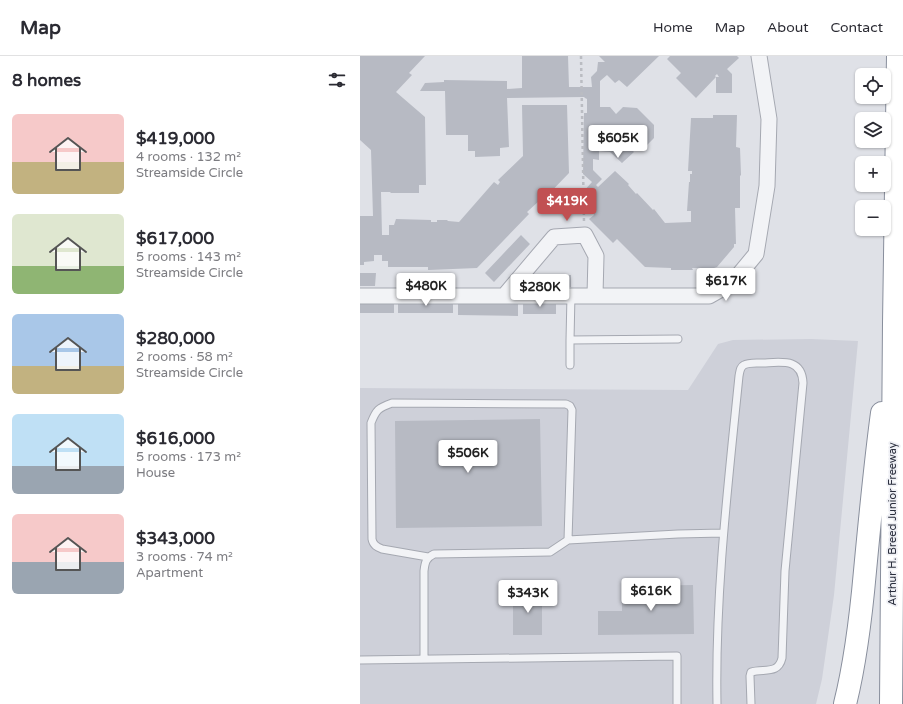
<!DOCTYPE html>
<html lang="en">
<head>
<meta charset="utf-8">
<style>
	body { margin:0; font-family:"Varela Round",sans-serif; background:#f7f7f7; color:#2b2b33; height:100vh; display:flex; flex-direction:column; font-size:15px; white-space:nowrap }
	* { box-sizing:border-box; margin:0 }
	p { font-size:13px; color:#7c7c81 }
	.icon { flex:none; width:22px; height:22px; fill:none; stroke:currentColor; stroke-width:2; stroke-linecap:round; stroke-linejoin:round }
	.map { position:relative; flex:1; overflow:hidden }
	.panel { display:flex; flex-direction:column; background:#fff; width:360px }
	.panel>* { flex:none }
	.fabs { position:absolute; left:495px; top:12px; display:grid; gap:8px }
	.fabs a { display:grid; place-items:center; width:36px; height:36px; border-radius:6px; background:#fff; box-shadow:0 1px 3px #0004; font-size:20px }
	.price { position:absolute; translate:-50% -34px; padding:0 9px; border-radius:4px; background:#fff; color:#222; font-size:13px; line-height:26px; filter:drop-shadow(0 1px 2px #0008) }
	.price::after { content:''; position:absolute; left:50%; top:24px; width:12px; height:9px; margin-left:-6px; background:inherit; clip-path:polygon(0 0,100% 0,50% 100%) }
	.price.selected { background:#c15052; color:#fff }
	ul { padding:0; list-style:none }
	li { display:flex; align-items:center; gap:12px; height:100px; padding:0 12px }
	li span { display:grid; place-items:center; flex:none; width:112px; height:80px; border-radius:6px; color:#555 }
	li>.icon { margin-inline-start:auto }
	span .icon { width:48px; height:48px; fill:#fffc; stroke-width:1 }
	li b { font-size:17px }
	h2 { display:flex; justify-content:space-between; align-items:center; height:48px; padding:0 12px; font-size:17px }
	header { display:flex; align-items:center; gap:24px; box-sizing:border-box; height:56px; padding:0 20px; background:#fff; border-bottom:1px solid #e1e1e2 }
	header strong { font-size:19px }
	nav { display:flex; gap:22px; margin-inline-start:auto; font-size:14px }
	main { display:flex; flex:1; min-height:0 }
	.map>svg:first-child { display:block }
	.built { fill:#ced0d9 }
	.building { fill:#b7bac3 }
	.lines { fill:none; stroke-linecap:round; stroke-linejoin:round }
	.service-casing { stroke:#a5a8b1; stroke-width:9 }
	.minor-casing { stroke:#a5a8b1; stroke-width:17 }
	.motorway-casing { stroke:#888e9c; stroke-width:24 }
	.path { stroke:#babcc2; stroke-width:2.5; stroke-dasharray:3 3; stroke-linecap:butt }
	.service { stroke:#f2f3f6; stroke-width:7 }
	.minor { stroke:#f2f3f6; stroke-width:15 }
	.motorway { stroke:#fff; stroke-width:22 }
	.labels { text-anchor:middle; dominant-baseline:central; stroke-width:3.5; stroke-linejoin:round; paint-order:stroke }
	.street-label { font-size:11px; fill:#2a2e3d; stroke:#eff0f5 }
</style>
</head>
<body>
<header>
<strong>Map</strong>
<nav><a>Home</a><a>Map</a><a>About</a><a>Contact</a></nav>
</header>
<main>
<section class="panel">
<h2>8 homes<svg class="icon" aria-label="filters" viewBox="0 0 24 24"><path d="M4 7h16M4 17h16"/><circle cx="9" cy="7" r="2"/><circle cx="15" cy="17" r="2"/></svg></h2>
<ul>
<li><span style="background:linear-gradient(#f6c9c9 60%,#c2b280 0)"><svg class="icon" aria-label="home" viewBox="0 0 24 24"><path d="M3 11l9-7 9 7M6 9v11h12V9"/></svg></span><div><b>$419,000</b><p>4 rooms · 132 m²</p><p>Streamside Circle</p></div></li>
<li><span style="background:linear-gradient(#dfe7d0 65%,#8fb573 0)"><svg class="icon" aria-label="home" viewBox="0 0 24 24"><path d="M3 11l9-7 9 7M6 9v11h12V9"/></svg></span><div><b>$617,000</b><p>5 rooms · 143 m²</p><p>Streamside Circle</p></div></li>
<li><span style="background:linear-gradient(#a9c7e8 65%,#c2b280 0)"><svg class="icon" aria-label="home" viewBox="0 0 24 24"><path d="M3 11l9-7 9 7M6 9v11h12V9"/></svg></span><div><b>$280,000</b><p>2 rooms · 58 m²</p><p>Streamside Circle</p></div></li>
<li><span style="background:linear-gradient(#bfe0f5 65%,#9aa5b1 0)"><svg class="icon" aria-label="home" viewBox="0 0 24 24"><path d="M3 11l9-7 9 7M6 9v11h12V9"/></svg></span><div><b>$616,000</b><p>5 rooms · 173 m²</p><p>House</p></div></li>
<li><span style="background:linear-gradient(#f6c9c9 60%,#9aa5b1 0)"><svg class="icon" aria-label="home" viewBox="0 0 24 24"><path d="M3 11l9-7 9 7M6 9v11h12V9"/></svg></span><div><b>$343,000</b><p>3 rooms · 74 m²</p><p>Apartment</p></div></li>
</ul>
</section>
<div class="map">
<svg width="543" height="648" viewBox="0 0 543 648">
	<rect width="100%" height="100%" fill="#dfe1e7"/>
	<path class="built" d="M 451,283 L 498,285 L 474,539 L 462,623 L 456,648 L 0,648 L 0,332 L 328,334 L 358,288 L 373,284 Z"/>
	<path class="building" d="M 0,0 L 65,0 L 49,17 L 52,19 L 36,36 L 65,61 L 66,129 L 59,129 L 59,137 L 31,137 L 30,136 L 21,136 L 22,179 L 29,179 L 29,169 L 34,169 L 36,163 L 71,164 L 71,166 L 77,166 L 77,164 L 87,164 L 88,165 L 99,166 L 134,126 L 138,129 L 140,126 L 138,124 L 163,100 L 162,49 L 207,49 L 209,117 L 181,146 L 179,145 L 167,156 L 169,158 L 117,212 L 68,214 L 68,211 L 28,211 L 28,205 L 22,205 L 22,199 L 14,199 L 14,205 L 4,206 L 4,209 L 0,209 L 0,160 L 13,160 L 11,94 L 0,84 Z
		M 162,0 L 208,0 L 209,31 L 232,31 L 231,21 L 237,15 L 238,6 L 245,6 L 239,0 L 299,0 L 267,31 L 259,24 L 255,27 L 247,19 L 240,25 L 240,51 L 250,51 L 256,58 L 263,51 L 277,52 L 294,69 L 294,82 L 285,91 L 271,91 L 270,92 L 274,96 L 262,107 L 250,96 L 239,95 L 239,104 L 233,103 L 233,114 L 242,123 L 236,129 L 238,131 L 255,115 L 269,128 L 268,129 L 276,138 L 277,137 L 293,154 L 294,153 L 305,167 L 331,166 L 331,155 L 327,155 L 329,126 L 330,126 L 330,118 L 332,118 L 332,115 L 328,115 L 331,62 L 353,62 L 353,59 L 377,59 L 376,91 L 380,92 L 381,119 L 380,120 L 380,152 L 375,152 L 376,188 L 374,188 L 374,191 L 357,211 L 354,212 L 332,212 L 333,214 L 311,214 L 311,212 L 285,211 L 257,183 L 253,187 L 229,163 L 234,159 L 223,136 L 232,126 L 223,118 L 224,57 L 227,57 L 227,43 L 225,42 L 224,41 L 147,42 L 149,91 L 140,92 L 140,100 L 115,101 L 115,95 L 108,95 L 108,79 L 86,79 L 85,35 L 60,35 L 65,27 L 84,26 L 84,24 L 147,25 L 147,33 L 162,32 Z
		M 310,0 L 377,0 L 379,2 L 367,13 L 372,18 L 372,37 L 356,37 L 356,21 L 359,21 L 357,18 L 355,20 L 356,21 L 336,42 L 316,22 L 321,17 L 307,3 Z
		M 161,179 L 170,188 L 134,226 L 125,217 Z
		M 0,217 L 16,217 L 15,230 L 0,230 Z
		M 40,219 L 95,219 L 95,230 L 40,230 Z
		M 211,219 L 211,231 L 180,232 L 179,220 Z
		M 0,244 L 34,244 L 34,257 L 0,257 Z
		M 38,245 L 93,245 L 93,257 L 38,257 Z
		M 196,245 L 196,258 L 163,258 L 163,246 Z
		M 98,246 L 158,247 L 158,260 L 98,259 Z
		M 180,363 L 182,470 L 36,472 L 35,365 Z
		M 333,529 L 334,578 L 238,579 L 238,555 L 262,555 L 262,541 L 267,541 L 267,530 Z
		M 153,537 L 182,537 L 182,579 L 153,579 Z"/>
	<g class="lines">
		<defs>
			<path id="service" d="M 211,239 L 210,284 L 318,283
				M 210,284 L 210,309
				M 68,501 L 22,493 C 17,491 13,489 12,483 L 11,367 C 16,354 18,352 32,347 L 206,348 L 210,350 L 212,354 L 208,484
				M 64,603 L 64,515 C 65,506 66,502 74,498 L 190,496 L 208,484 L 318,478 L 363,477
				M 0,604 L 317,600 L 317,648
				M 357,648 C 355,538 368,429 379,320 C 380,315 380,311 384,309 C 389,306 397,307 403,307 C 422,306 442,302 443,327 L 425,515 L 422,602 C 418,619 404,612 391,616 L 390,620 L 391,648"/>
			<path id="minor" d="M 0,240 L 349,240 L 372,227 L 396,198 L 407,130 L 409,63 L 399,0
				M 144,240 L 194,181 L 225,179 L 236,200 L 235,239"/>
			<path id="motorway" d="M 485,648 C 496,604 501,560 505,515 C 510,462 515,409 522,357
				M 531,648 L 534,267 L 538,0"/>
		</defs>
		<use href="#service" class="service-casing"/>
		<use href="#minor" class="minor-casing"/>
		<use href="#motorway" class="motorway-casing"/>
		<path class="path" d="M 221,0 L 224,166"/>
		<use href="#service" class="service"/>
		<use href="#minor" class="minor"/>
		<use href="#motorway" class="motorway"/>
	</g>
	<g class="labels">
		<g class="street-label">
			<text transform="translate(532 468) rotate(-90)">Arthur H. Breed Junior Freeway</text>
		</g>
	</g>
</svg>
<div class="fabs">
<a><svg class="icon" aria-label="locate" viewBox="0 0 24 24"><circle cx="12" cy="12" r="6"/><path d="M12 2v4M12 18v4M2 12h4M18 12h4"/></svg></a>
<a><svg class="icon" aria-label="layers" viewBox="0 0 24 24"><path d="M12 4l9 5-9 5-9-5zM3 14l9 5 9-5"/></svg></a>
<a>+</a>
<a>−</a>
</div>
<b class="price" style="left:258px;top:103px">$605K</b>
<b class="price selected" style="left:207px;top:166px">$419K</b>
<b class="price" style="left:366px;top:246px">$617K</b>
<b class="price" style="left:66px;top:251px">$480K</b>
<b class="price" style="left:180px;top:252px">$280K</b>
<b class="price" style="left:108px;top:418px">$506K</b>
<b class="price" style="left:291px;top:556px">$616K</b>
<b class="price" style="left:168px;top:558px">$343K</b>
</div>
</main>
</body>
</html>
